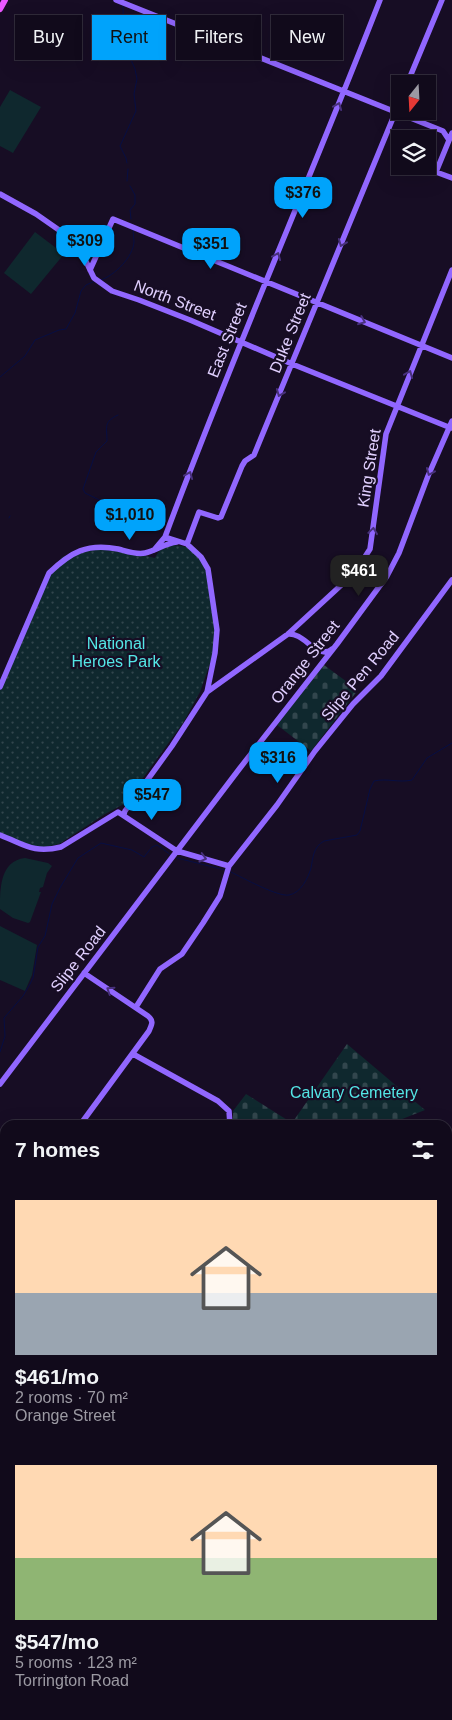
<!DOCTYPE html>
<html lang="en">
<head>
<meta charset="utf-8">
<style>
	body { margin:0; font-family:Arial,sans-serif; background:#1e1828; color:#f1f3f6; height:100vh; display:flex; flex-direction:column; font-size:19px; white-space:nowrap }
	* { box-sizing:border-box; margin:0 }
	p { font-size:16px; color:#9c9aa3 }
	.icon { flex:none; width:28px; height:28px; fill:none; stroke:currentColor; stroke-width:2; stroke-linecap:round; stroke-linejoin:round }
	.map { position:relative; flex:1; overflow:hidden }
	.sheet { position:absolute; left:0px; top:1120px; width:452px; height:600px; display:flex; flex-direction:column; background:#110a1b; border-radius:15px 15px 0 0; box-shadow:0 5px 20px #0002,0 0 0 1px #302b3a }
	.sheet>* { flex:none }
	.top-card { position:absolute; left:15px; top:15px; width:422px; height:45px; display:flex; gap:10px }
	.needle { width:32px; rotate:198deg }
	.buttons { position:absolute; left:391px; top:75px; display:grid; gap:10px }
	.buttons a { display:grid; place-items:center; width:45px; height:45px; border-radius:0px; background:#110a1b; box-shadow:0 5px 20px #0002,0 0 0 1px #302b3a; font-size:25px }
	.price { position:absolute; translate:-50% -42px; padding:0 11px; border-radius:10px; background:#00a3fb; color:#111; font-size:16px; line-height:32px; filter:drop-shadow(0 1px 2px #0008) }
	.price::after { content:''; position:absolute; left:50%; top:30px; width:15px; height:11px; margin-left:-8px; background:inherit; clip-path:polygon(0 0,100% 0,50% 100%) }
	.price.selected { background:#222; color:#fff }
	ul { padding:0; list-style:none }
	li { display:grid; align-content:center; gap:10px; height:265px; padding:0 15px }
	li span { display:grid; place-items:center; height:155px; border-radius:0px; color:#555 }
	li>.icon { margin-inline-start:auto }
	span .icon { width:90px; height:90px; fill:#fffc; stroke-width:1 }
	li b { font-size:21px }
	h2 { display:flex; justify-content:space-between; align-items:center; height:60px; padding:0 15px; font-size:21px }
	.chip { padding:0 18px; border-radius:0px; background:#110a1b; box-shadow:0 5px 20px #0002,0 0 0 1px #302b3a; font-size:18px; line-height:45px }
	.chip.selected { background:#00a3fb; color:#111 }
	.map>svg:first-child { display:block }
	.green { fill:url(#green-dots) }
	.cemetery { fill:url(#cemetery-stones) }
	.pitch { fill:#0f282e }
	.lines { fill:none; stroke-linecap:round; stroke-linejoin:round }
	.stream { stroke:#070e43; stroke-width:1 }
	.secondary { stroke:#9167ff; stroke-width:5.5 }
	.primary { stroke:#ea57ff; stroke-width:6 }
	.oneway { stroke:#48317c }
	.labels { text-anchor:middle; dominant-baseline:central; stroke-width:4.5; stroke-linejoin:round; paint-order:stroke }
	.street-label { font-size:16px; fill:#e1d0ff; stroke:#170d24 }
	.park-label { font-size:16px; fill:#54e6e6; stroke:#170d24 }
</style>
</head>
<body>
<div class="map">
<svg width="452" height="1720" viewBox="0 0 452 1720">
	<defs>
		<pattern id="green-dots" width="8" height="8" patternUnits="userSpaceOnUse" patternTransform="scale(1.25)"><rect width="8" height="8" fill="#0f282e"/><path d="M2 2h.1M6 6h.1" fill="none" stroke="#32464d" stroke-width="1.8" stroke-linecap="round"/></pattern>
		<pattern id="cemetery-stones" width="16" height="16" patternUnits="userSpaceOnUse" patternTransform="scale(1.25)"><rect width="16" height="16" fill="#0f282e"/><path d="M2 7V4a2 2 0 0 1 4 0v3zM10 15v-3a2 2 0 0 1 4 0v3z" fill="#32464d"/></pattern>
	</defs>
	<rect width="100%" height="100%" fill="#170d24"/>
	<path class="green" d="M 174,545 L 187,547 L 199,557 L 207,573 L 215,630 L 213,655 L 200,692 L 183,723 L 124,804 L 105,814 L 59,844 L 41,848 L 29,846 L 0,833 L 0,687 L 45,585 L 62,557 L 94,548 L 112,548 L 155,558 C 159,549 164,547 174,545 Z"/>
	<path class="cemetery" d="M 324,665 L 358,690 L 311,751 L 277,725 Z
		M 347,1044 L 425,1110 L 387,1125 L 233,1125 L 233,1111 L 246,1094 L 292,1123 Z"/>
	<path class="pitch" d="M 10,90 L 41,107 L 13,153 L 0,146 L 0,107 Z
		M 35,232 L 64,254 L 31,294 L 4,273 Z
		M 25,858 L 48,863 L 52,866 L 47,873 L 43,887 L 40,888 L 39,892 L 41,892 L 30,922 L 28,923 L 13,918 L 0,909 C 0,888 0,861 25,858 Z
		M 0,926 L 37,945 L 32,975 L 25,991 L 0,980 Z"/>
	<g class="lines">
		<path class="stream" d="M 123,6 L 124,44 L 135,69 L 137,79 L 134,94 L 136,111 L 120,146 L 126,158 L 127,163
			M 127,181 L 128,169
			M 130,186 L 135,195 L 135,204 L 130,210 L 131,219
			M 101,280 C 115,275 133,257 134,242 C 134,238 133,234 133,230
			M 0,377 L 25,356 L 35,340 L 59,330 L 66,329 L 75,313 L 81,291 L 86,285 L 95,281
			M 118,415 C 103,422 107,427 107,441 L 96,452 L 83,489 L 85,493 L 120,510
			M 9,518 L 10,516
			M 177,858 L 225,870
			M 231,872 C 243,878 278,897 289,895 C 301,893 308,878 311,868 C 313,858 313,847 324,841 L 357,835 L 360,831 L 370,789 L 374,781 C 387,778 399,783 412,780 L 427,758 L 452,743
			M 0,1052 L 5,1036 L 4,1018 L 23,996 L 30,984 L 33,978 L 38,947 L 45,936 L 52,904 L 61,886 L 78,858 L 101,843 L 132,850 L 144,857 L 152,847 L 157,845 L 171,855
			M 448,1641 L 452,1637
			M 314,1720 L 319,1715"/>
		<path class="secondary" d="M 116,0 L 443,131 L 449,140
			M 407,84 L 442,0
			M 452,133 L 436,172 L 452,178
			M 0,194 L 36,214 L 69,237 L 79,247 L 94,278 L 112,291 L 139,300 L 190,320 L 292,364 L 451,428
			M 90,270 L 113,219 L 452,358
			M 187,544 L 199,512 L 218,518 L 221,517 L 242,466 L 245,461 L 254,455 L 400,101
			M 154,550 L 165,537 C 232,356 310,180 380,0
			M 288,634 C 304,632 318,661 332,649
			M 0,687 L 49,573 C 71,552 87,543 118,549 C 126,551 136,555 145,553 C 156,551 165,543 177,542
			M 207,692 L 288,634 L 350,577 L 359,566 L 370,549 L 386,434 L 452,270
			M 124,814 L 125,811 L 172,746 L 207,692 L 215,653 L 217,630 L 208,569 L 201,557 L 187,544 L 165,537
			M 0,835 C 24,844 33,854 61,847 L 118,812 L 177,851 L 229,866
			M 136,1007 L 160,969 L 182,954 L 203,923 L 220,896 L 229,866 L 277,805 L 315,751 L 353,704 L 381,676 L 452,580
			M 133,1054 L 218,1101 L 229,1111 L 230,1125
			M 0,1084 L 240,768 L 337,644 L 387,576 L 399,553 L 428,476 L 452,421
			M 80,1125 L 149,1031 C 152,1024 154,1021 148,1016 L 84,973
			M 0,1234 L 5,1227
			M 0,1345 L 5,1347
			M 448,1469 L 452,1471
			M 0,1644 L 5,1644
			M 385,1715 L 386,1720"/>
		<path class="primary" d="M 0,9 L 5,0"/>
	</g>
	<defs><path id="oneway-chevron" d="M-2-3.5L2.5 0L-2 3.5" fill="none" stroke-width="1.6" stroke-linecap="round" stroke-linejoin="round" transform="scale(1.25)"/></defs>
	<g class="oneway">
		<use href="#oneway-chevron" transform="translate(338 106) rotate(-68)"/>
		<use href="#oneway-chevron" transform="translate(342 243) rotate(112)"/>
		<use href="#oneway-chevron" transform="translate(277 256) rotate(-67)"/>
		<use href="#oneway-chevron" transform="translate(362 321) rotate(22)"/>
		<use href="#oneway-chevron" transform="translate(409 374) rotate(-68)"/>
		<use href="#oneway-chevron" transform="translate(280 393) rotate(112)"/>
		<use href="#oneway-chevron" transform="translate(430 472) rotate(113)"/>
		<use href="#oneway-chevron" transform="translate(189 475) rotate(-68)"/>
		<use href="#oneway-chevron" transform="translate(373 531) rotate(-82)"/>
		<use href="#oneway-chevron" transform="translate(203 858) rotate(15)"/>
		<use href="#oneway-chevron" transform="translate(110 990) rotate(-147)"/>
	</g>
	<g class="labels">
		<g class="street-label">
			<text transform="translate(175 300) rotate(21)">North Street</text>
			<text transform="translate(290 333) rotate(-68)">Duke Street</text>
			<text transform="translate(227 340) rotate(-68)">East Street</text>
			<text transform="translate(369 468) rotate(-81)">King Street</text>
			<text transform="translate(305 662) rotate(-52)">Orange Street</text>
			<text transform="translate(360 676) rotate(-50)">Slipe Pen Road</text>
			<text transform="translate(78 959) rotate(-52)">Slipe Road</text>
		</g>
		<g class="park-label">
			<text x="116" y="643">National<tspan x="116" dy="18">Heroes Park</tspan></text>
			<text x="354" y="1092">Calvary Cemetery</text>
		</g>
	</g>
</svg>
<div class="buttons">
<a><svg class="needle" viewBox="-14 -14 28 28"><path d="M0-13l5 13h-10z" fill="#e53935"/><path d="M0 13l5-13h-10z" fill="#9c9aa3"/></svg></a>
<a><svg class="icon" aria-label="layers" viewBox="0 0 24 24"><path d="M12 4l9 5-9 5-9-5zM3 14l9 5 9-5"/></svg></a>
</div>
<b class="price" style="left:303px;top:219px">$376</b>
<b class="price" style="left:85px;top:267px">$309</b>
<b class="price" style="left:211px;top:270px">$351</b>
<b class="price" style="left:130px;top:541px">$1,010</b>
<b class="price selected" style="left:359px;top:597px">$461</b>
<b class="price" style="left:278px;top:784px">$316</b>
<b class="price" style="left:152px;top:821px">$547</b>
<div class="top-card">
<a class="chip">Buy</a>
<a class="chip selected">Rent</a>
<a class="chip">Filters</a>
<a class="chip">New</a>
</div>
<section class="sheet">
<h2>7 homes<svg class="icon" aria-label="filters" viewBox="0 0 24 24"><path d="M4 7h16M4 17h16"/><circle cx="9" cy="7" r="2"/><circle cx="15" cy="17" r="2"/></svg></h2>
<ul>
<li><span style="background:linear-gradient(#ffd9b3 60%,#9aa5b1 0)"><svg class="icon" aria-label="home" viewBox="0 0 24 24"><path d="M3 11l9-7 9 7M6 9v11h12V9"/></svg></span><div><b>$461/mo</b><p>2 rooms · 70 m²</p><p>Orange Street</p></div></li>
<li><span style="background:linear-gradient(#ffd9b3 60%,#8fb573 0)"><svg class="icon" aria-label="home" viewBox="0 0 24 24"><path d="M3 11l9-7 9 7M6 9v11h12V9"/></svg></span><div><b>$547/mo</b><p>5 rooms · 123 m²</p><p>Torrington Road</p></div></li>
</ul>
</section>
</div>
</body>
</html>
